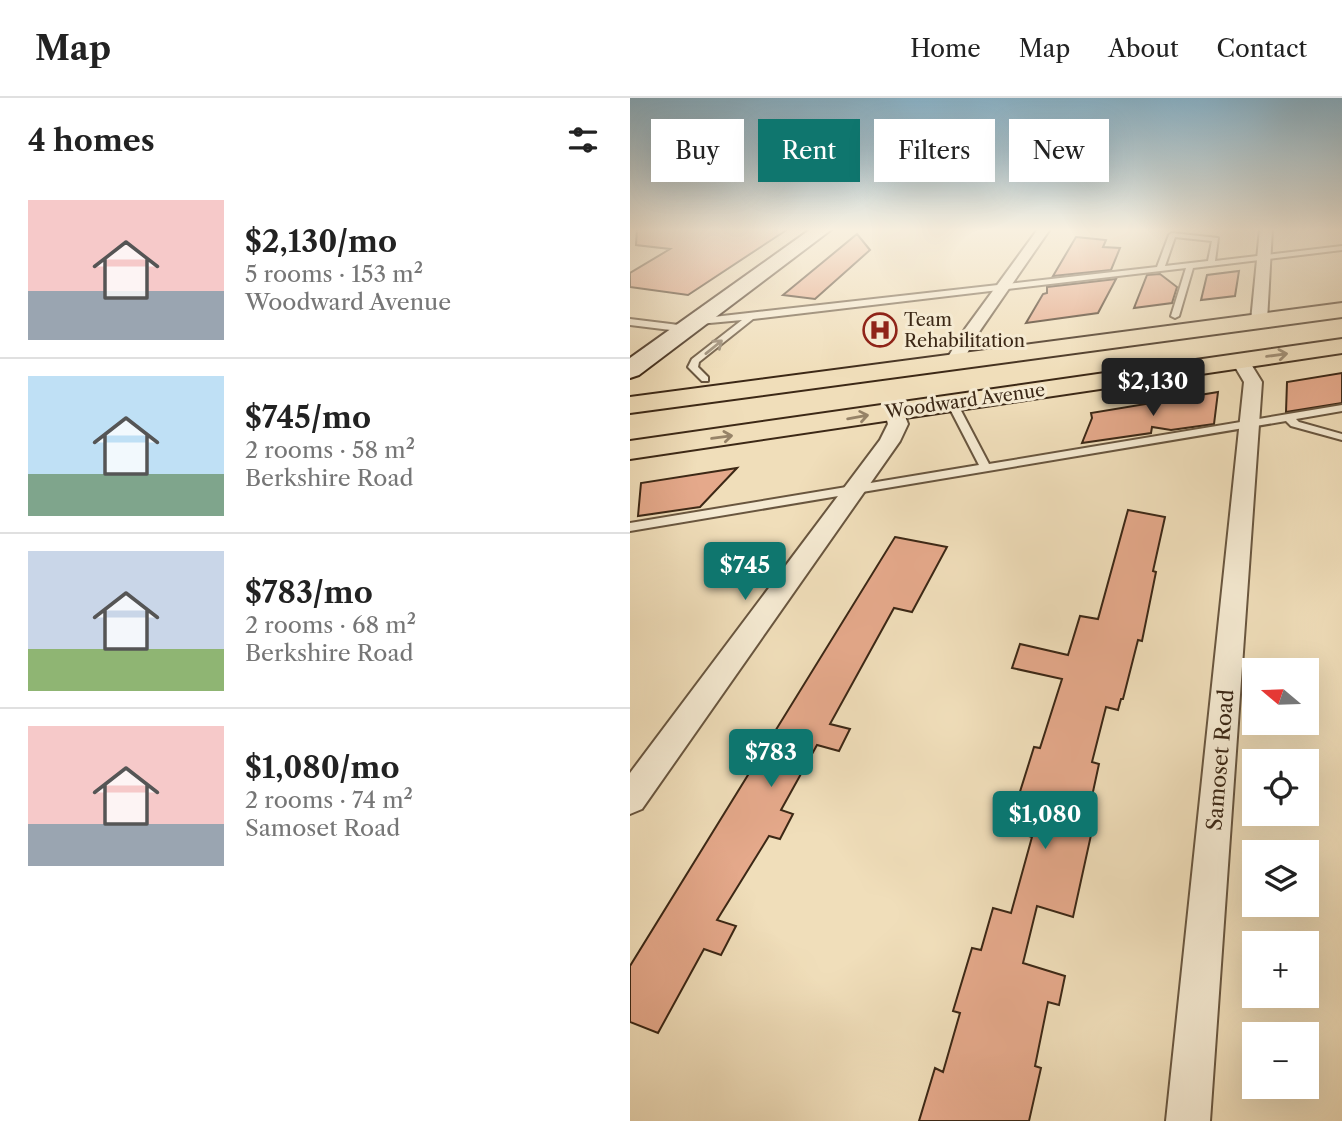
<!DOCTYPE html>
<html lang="en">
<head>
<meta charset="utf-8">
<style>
	body { margin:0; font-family:"Libre Caslon Text",serif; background:#f2f2f2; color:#222; height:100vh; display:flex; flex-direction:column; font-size:26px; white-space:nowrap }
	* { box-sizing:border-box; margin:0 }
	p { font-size:23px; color:#767676 }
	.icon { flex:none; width:38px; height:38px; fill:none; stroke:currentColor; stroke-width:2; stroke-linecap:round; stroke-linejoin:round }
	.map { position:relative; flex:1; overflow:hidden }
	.details { display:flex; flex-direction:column; background:#fff; width:630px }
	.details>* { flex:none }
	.guide { position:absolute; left:21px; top:21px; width:584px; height:63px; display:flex; gap:14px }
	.needle { width:46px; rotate:289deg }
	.controls { position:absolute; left:612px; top:560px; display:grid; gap:14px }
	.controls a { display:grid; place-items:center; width:77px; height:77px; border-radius:0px; background:#fff; box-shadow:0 7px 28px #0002; font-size:35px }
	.price { position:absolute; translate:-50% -60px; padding:0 16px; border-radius:7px; background:#0f766e; color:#fff; font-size:23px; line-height:46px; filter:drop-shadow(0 2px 4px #0008) }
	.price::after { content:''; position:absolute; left:50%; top:42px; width:21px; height:16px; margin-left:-10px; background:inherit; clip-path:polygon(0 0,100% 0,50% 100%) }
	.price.current { background:#222; color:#fff }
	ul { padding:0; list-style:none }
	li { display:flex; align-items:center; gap:21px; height:175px; padding:0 28px }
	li+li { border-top:2px solid #e0e0e0 }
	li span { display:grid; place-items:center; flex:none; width:196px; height:140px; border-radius:0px; color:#555 }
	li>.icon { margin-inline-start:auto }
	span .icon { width:84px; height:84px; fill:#fffc; stroke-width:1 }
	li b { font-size:30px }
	h2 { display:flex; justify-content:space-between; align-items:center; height:84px; padding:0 28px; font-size:30px }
	.tag { padding:0 24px; border-radius:0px; background:#fff; box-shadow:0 7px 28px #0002; font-size:24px; line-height:63px }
	.tag.current { background:#0f766e; color:#fff }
	header { display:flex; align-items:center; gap:42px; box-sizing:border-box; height:98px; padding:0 35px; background:#fff; border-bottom:2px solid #e0e0e0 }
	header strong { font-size:33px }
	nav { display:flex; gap:38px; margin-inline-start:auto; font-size:24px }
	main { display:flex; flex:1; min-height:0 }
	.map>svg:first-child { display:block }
	.building { fill:#e5a98b; stroke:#3c2816; stroke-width:2 }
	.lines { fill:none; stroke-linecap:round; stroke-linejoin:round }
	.service-casing { stroke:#69563f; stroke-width:4 }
	.minor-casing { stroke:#69563f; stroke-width:4 }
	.secondary-casing { stroke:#3c2816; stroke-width:4 }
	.primary-casing { stroke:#3c2816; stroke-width:4 }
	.service { fill:#f5ead2; fill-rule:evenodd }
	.minor { fill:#f5ead2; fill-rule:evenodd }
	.secondary { fill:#f5ead2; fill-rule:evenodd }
	.primary { fill:#f0deba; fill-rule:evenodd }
	.oneway { stroke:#988974 }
	.oneway2 { stroke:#968368 }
	.labels { text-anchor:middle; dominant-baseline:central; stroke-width:6; stroke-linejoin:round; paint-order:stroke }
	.far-poi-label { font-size:18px; fill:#3c2816; stroke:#f5ead2; text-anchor:start }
	.far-street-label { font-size:18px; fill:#3c2816; stroke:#f5ead2 }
	.street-label { font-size:21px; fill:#3c2816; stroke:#f5ead2 }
</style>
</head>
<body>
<header>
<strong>Map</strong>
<nav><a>Home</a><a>Map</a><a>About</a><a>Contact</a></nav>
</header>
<main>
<section class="details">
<h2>4 homes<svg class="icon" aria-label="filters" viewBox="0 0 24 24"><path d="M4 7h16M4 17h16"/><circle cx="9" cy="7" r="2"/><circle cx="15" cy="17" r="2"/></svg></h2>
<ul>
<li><span style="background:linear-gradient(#f6c9c9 65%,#9aa5b1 0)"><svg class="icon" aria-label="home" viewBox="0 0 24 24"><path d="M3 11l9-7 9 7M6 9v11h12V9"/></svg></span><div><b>$2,130/mo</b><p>5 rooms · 153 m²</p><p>Woodward Avenue</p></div></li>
<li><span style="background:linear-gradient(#bfe0f5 70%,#7fa58c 0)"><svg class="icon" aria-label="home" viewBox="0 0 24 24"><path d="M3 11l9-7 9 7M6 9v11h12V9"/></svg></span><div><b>$745/mo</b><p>2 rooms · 58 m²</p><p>Berkshire Road</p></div></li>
<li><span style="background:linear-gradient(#c9d6e8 70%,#8fb573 0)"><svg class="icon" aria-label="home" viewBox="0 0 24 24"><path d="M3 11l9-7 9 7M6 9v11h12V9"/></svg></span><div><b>$783/mo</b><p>2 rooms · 68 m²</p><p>Berkshire Road</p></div></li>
<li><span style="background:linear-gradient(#f6c9c9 70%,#9aa5b1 0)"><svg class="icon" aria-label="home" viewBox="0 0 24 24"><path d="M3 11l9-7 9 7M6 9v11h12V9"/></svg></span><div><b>$1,080/mo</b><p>2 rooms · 74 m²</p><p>Samoset Road</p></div></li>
</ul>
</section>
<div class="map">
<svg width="712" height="1023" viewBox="0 0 712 1023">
	<rect width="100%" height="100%" fill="#f0deba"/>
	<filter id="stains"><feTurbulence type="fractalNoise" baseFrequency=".00286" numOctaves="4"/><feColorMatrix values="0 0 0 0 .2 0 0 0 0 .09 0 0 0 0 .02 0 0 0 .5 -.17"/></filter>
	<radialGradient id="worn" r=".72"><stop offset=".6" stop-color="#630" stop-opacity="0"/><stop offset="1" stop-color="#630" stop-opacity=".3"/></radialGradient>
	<path class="building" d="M 7,131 L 158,131 L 58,197 L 0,189 L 0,175 L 40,151 L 6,147 Z
		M 227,136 L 240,152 L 185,201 L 153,197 Z
		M 446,139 L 476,142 L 473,149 L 490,150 L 481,172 L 423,178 Z
		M 609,173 L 605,198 L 571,202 L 577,177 Z
		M 530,176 L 547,189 L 542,205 L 504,210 L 517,177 Z
		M 486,181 L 468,215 L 396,225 L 413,196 L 417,195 L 417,189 Z
		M 712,275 L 712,305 L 656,314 L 657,284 Z
		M 588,294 L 584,326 L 541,332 L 522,329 L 521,335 L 452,345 L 462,320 L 461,315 Z
		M 107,370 L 70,409 L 8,418 L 11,385 Z
		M 498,412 L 535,419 L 523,473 L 526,474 L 512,543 L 508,542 L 493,601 L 491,601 L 488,612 L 476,609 L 462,664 L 469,666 L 456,726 L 463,728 L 443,819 L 407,808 L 393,865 L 435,878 L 429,907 L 418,904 L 405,968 L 411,970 L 399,1023 L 289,1023 L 305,970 L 313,974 L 330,915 L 323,913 L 342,850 L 351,852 L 363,810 L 381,815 L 402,739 L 378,732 L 404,649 L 410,650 L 432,581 L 382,570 L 390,546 L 438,557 L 450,518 L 468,521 Z
		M 265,439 L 317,449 L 282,514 L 264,510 L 200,626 L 220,631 L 209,653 L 187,647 L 151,712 L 163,716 L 150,741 L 139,738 L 87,822 L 106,828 L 91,857 L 74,851 L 28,935 L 0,924 L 0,868 Z"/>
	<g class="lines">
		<defs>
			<path id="service" d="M 542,135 L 588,140 L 585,163 L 712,148 L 712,152 L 563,170 L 549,218 L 545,220 L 541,218 L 556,170 L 123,221 L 69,264 L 68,269 L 78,279 L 78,283 L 72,283 L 58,269 L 62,261 L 112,222 L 69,226 L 66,225 L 66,221 L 527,169 L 539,137 ZM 545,139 L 582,143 L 578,163 L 535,168 Z
				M 0,221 L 57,228 L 61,231 L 57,234 L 0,227 Z
				M 322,302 L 327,305 L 359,366 L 712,307 L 712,313 L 666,321 L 669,324 L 712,336 L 712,342 L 661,328 L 656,323 L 0,433 L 0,425 L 349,367 L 317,305 Z"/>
			<path id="minor" d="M 408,131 L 420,131 L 349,234 L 330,268 L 318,268 L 315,264 L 335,231 Z
				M 630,131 L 642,131 L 637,223 L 629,228 L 621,223 Z
				M 610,257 L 616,258 L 632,284 L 580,1023 L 536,1023 L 614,284 L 601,262 Z
				M 264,306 L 271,308 L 278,326 L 270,343 L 12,711 L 0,716 L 0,675 L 250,342 L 258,326 L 254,312 Z"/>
			<path id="secondary" d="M 181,131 L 202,131 L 9,277 L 0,280 L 0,260 Z"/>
			<path id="primary" d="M 712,205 L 712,219 L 0,315 L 0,299 Z
				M 712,241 L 712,255 L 0,361 L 0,343 Z"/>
		</defs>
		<use href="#service" class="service-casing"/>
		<use href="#minor" class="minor-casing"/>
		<use href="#secondary" class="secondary-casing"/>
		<use href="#primary" class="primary-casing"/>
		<use href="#service" class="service"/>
		<use href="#minor" class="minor"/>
		<use href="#secondary" class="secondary"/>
		<use href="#primary" class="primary"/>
	</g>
	<defs><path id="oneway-shaft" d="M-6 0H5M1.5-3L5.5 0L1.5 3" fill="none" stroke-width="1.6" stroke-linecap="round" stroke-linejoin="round" transform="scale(1.75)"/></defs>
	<use class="oneway" href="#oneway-shaft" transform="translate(84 249) rotate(-39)"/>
	<g class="oneway2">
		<use href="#oneway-shaft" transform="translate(647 257) rotate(-8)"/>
		<use href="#oneway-shaft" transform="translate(228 319) rotate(-10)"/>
		<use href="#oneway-shaft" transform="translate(92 339) rotate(-8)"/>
	</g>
	<linearGradient id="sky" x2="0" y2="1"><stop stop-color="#89b7d0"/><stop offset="0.48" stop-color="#f8f0e0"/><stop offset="1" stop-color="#f8f0e0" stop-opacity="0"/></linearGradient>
	<rect width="712" height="274" fill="url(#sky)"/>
	<defs>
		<symbol id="hospital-ring" viewBox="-11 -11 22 22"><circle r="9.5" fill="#f5ead2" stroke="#8f2418" stroke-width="1.5"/><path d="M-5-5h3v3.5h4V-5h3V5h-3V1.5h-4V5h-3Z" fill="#8f2418"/></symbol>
	</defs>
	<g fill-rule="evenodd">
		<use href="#hospital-ring" x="231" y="213" width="38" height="38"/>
	</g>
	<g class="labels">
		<g class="far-poi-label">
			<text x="274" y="222">Team<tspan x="274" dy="21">Rehabilitation</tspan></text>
		</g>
		<g class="far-street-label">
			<text transform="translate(335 303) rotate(-8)">Woodward Avenue</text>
		</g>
		<g class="street-label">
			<text transform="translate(590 662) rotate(-85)">Samoset Road</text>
		</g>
	</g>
	<rect width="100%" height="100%" filter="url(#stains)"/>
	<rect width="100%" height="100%" fill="url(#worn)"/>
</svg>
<div class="controls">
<a><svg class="needle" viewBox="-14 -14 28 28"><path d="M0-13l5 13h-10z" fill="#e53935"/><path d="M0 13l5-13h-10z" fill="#767676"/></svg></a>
<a><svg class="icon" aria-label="locate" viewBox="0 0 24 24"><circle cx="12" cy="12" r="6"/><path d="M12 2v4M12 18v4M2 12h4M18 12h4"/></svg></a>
<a><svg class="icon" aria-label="layers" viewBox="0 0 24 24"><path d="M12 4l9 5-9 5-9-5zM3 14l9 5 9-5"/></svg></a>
<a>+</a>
<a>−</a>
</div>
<b class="price current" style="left:523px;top:320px">$2,130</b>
<b class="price" style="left:115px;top:504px">$745</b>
<b class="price" style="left:141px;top:691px">$783</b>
<b class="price" style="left:415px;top:753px">$1,080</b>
<div class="guide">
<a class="tag">Buy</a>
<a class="tag current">Rent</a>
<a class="tag">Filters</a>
<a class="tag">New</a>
</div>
</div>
</main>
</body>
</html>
